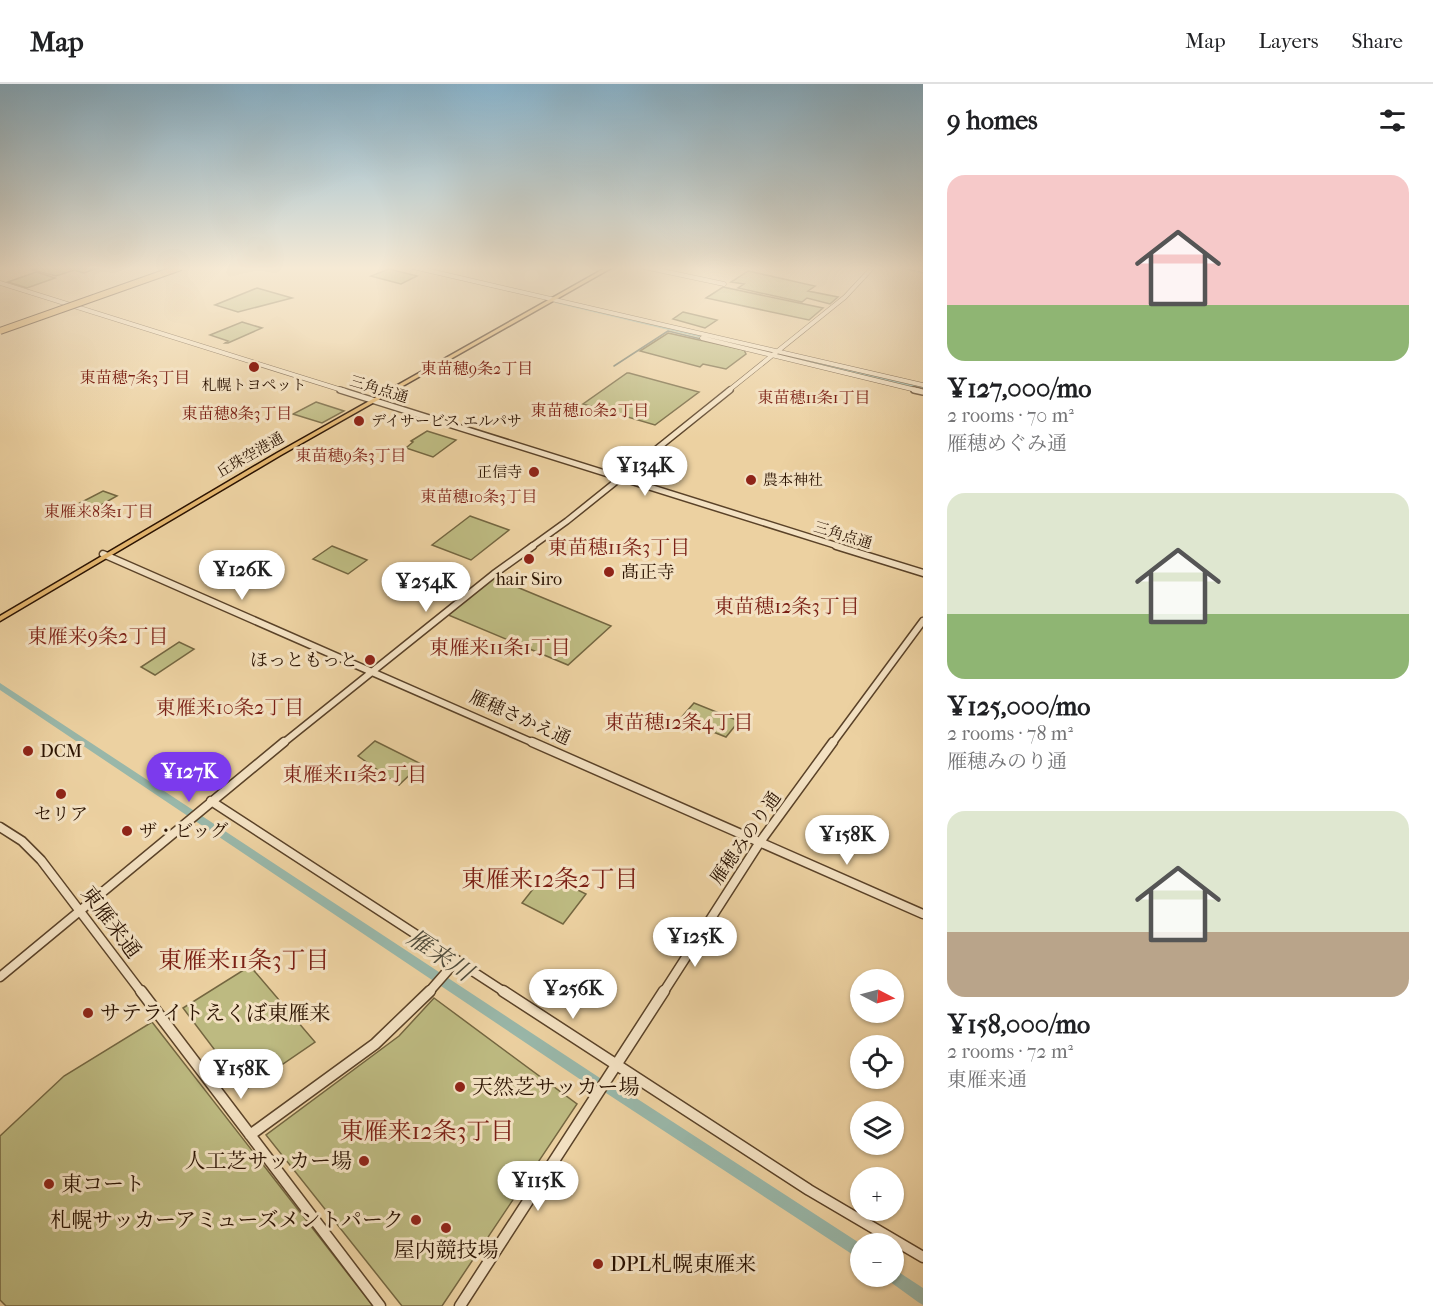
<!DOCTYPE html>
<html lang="en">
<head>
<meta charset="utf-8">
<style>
	body { margin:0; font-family:"IM FELL French Canon","Noto Serif JP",serif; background:#f6f6f6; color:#202124; height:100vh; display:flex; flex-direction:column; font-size:22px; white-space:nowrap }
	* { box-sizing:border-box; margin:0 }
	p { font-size:20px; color:#757577 }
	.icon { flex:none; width:33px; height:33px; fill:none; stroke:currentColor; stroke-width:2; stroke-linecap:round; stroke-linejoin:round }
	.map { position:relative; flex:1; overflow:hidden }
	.side { display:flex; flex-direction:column; background:#fff; width:510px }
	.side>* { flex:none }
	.needle { width:39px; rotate:96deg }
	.buttons { position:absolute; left:850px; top:885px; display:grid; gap:12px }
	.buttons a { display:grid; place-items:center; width:54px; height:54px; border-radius:50%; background:#fff; box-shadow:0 2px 4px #0004; font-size:30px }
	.price { position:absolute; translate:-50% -51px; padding:0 14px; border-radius:21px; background:#fff; color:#222; font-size:20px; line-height:39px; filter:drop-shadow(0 2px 3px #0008) }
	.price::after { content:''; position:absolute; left:50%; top:36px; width:18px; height:14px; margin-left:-9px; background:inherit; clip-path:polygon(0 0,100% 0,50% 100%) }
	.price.selected { background:#7c3aed; color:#fff }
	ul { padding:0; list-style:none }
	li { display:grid; align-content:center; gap:12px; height:318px; padding:0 24px }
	li span { display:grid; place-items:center; height:186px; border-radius:18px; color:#555 }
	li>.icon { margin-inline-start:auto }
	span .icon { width:108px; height:108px; fill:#fffc; stroke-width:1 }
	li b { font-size:26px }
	h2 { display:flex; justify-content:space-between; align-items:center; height:72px; padding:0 24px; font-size:26px }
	header { display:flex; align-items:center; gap:36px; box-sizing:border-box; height:84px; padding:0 30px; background:#fff; border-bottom:2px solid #e0e0e0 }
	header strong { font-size:28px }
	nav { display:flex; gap:33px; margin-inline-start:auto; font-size:21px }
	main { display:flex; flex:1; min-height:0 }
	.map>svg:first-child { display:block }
	.green { fill:#bdba81; stroke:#746640; stroke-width:1.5 }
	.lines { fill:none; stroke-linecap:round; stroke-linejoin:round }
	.stream { stroke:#6d7565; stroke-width:1.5 }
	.river { fill:#99b7a9; fill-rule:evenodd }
	.minor-far4-casing { stroke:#5a4228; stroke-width:5 }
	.minor-far3-casing { stroke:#5a4228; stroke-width:8 }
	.minor-far2-casing { stroke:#5a4228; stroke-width:9 }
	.minor-far1-casing { stroke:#5a4228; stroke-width:11 }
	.minor-casing { stroke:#5a4228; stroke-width:13 }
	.major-casing { stroke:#2a1200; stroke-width:3 }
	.minor-far4 { stroke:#f3e1c2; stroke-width:4 }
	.minor-far3 { stroke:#f3e1c2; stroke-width:5 }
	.minor-far2 { stroke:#f3e1c2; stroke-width:6 }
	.minor-far1 { stroke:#f3e1c2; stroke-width:8 }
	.minor { stroke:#f3e1c2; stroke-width:10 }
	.major { fill:#e6b870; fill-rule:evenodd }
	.highway-bridge-casing { stroke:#2a1200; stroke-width:8; stroke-linecap:butt }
	.highway-bridge { stroke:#e6b870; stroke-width:6 }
	.poi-dot { fill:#8f2418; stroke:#f3e1c2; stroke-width:2 }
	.labels { text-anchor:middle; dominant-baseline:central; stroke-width:6; stroke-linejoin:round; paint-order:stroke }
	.far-poi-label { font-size:15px; fill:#2a1200; stroke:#f3e1c2; text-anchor:start }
	.far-street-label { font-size:15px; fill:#2a1200; stroke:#f3e1c2 }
	.far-neighbourhood-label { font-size:16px; fill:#7a1f14; stroke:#f3e1c2 }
	.poi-label { font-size:18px; fill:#2a1200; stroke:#f3e1c2; text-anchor:start }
	.street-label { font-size:18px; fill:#2a1200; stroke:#f3e1c2 }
	.neighbourhood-label { font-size:20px; fill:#7a1f14; stroke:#f3e1c2 }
	.near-street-label { font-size:21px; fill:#2a1200; stroke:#f3e1c2 }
	.near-poi-label { font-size:21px; fill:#2a1200; stroke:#f3e1c2; text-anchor:start }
	.near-neighbourhood-label { font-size:24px; fill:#7a1f14; stroke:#f3e1c2 }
	.near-water-label { font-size:24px; font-style:italic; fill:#514c3b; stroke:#f3e1c2 }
</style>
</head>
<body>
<header>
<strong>Map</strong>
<nav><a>Map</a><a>Layers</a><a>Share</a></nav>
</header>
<main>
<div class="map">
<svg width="923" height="1222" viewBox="0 0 923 1222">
	<rect width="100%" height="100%" fill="#ecd1a1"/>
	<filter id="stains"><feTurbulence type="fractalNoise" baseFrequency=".00333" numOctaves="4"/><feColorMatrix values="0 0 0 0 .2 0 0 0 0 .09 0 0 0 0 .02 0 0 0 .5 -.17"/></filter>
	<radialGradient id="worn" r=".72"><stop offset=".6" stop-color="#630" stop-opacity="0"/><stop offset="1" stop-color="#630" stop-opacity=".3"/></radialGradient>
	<path class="green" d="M 42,183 L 97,184 L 100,183 L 84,189 L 74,186 L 56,192 L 33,186 Z
		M 389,185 L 417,192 L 401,200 L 371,192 Z
		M 748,187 L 815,202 L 808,207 L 838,213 L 830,220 L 807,214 L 802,218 L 738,204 L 744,200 L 731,198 Z
		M 36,188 L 55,194 L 27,204 L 8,198 Z
		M 723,203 L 823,224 L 809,236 L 706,214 Z
		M 257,204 L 292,214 L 238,228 L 215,221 Z
		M 683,228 L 717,236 L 705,244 L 673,235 Z
		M 242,238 L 262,244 L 228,259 L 225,259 L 228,257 L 210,251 Z
		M 668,249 L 744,266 L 746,270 L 726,285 L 703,280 L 700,283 L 640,267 Z
		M 627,289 L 629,289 L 699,308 L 655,341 L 583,320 Z
		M 316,318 L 344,327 L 322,339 L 293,330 Z
		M 427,347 L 456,356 L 433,373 L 406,364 L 413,358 L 411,357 Z
		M 103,407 L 117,412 L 92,426 L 78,420 Z
		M 470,432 L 509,446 L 471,476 L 432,461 Z
		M 332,462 L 367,476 L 348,490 L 313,475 Z
		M 495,490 L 512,501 L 611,542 L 568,581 L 446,530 Z
		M 179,558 L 194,565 L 155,591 L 141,583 Z
		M 694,619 L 739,637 L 726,653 L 680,635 Z
		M 375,657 L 421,680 L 399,701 L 358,672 Z
		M 545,790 L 586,810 L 563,840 L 522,819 Z
		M 250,882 L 315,958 L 245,1006 L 183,924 Z
		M 434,914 L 577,1020 L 442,1222 L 402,1222 L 266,1051 L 399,952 Z
		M 152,938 L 373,1222 L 6,1222 L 0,1216 L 0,1052 L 64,992 Z"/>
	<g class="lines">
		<path class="stream" d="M 614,282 L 668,247 L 701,255"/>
		<path class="river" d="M 894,183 L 904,183 L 923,188 L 923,190 Z
			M 557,216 L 766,265 L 769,267 L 766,269 L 555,219 L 554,218 Z
			M 780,269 L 923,303 L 923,307 L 778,272 L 778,270 Z
			M 0,599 L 603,996 L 616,1001 L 861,1160 L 861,1176 L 606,1009 L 593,1004 L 0,606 Z
			M 894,1185 L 923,1204 L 923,1221 L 918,1218 L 889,1197 L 887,1192 L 894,1192 Z"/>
		<defs>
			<path id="minor-far4" d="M 413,183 L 923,301
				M 644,183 L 724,200
				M 909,183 L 923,186
				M 0,199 L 345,307
				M 702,254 L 920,307
				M 728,307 L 845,213 L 873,183"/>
			<path id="minor-far3" d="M 340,306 L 841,463
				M 914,306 L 923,308
				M 531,463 L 567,437 L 730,306"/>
			<path id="minor-far2" d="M 836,462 L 923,489
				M 103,470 L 536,660
				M 282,660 L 494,490 L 533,462
				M 832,660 L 923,537"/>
			<path id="minor-far1" d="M 532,658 L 923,830
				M 211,717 L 506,909
				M 0,743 L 22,757 L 41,776 L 142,909
				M 0,893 L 284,658
				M 428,909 L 457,876
				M 663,909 L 760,758 L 833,658"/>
			<path id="minor" d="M 141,907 L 380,1222
				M 503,907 L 809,1106 L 923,1173
				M 250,1051 L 375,960 L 430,907
				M 460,1222 L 664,907"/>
			<path id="major" d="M 607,183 L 613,183 L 281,371 L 0,537 L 0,532 L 277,369 Z"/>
		</defs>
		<use href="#minor-far4" class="minor-far4-casing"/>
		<use href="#minor-far3" class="minor-far3-casing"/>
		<use href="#minor-far2" class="minor-far2-casing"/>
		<use href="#minor-far1" class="minor-far1-casing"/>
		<use href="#minor" class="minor-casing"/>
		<use href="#major" class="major-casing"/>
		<use href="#minor-far4" class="minor-far4"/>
		<use href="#minor-far3" class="minor-far3"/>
		<use href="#minor-far2" class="minor-far2"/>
		<use href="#minor-far1" class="minor-far1"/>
		<use href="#minor" class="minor"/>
		<use href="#major" class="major"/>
		<defs>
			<path id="highway-bridge" d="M 0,247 L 181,183"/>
		</defs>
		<use href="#highway-bridge" class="highway-bridge-casing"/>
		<use href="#highway-bridge" class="highway-bridge"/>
	</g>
	<linearGradient id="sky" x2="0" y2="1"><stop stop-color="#88b5cf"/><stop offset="0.52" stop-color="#f6ead5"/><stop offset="1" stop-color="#f6ead5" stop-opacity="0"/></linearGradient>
	<rect width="923" height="354" fill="url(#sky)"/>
	<g class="poi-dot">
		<circle cx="254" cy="283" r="6"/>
		<circle cx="359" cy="337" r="6"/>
		<circle cx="534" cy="388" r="6"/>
		<circle cx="751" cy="396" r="6"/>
		<circle cx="529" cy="475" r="6"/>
		<circle cx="609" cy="488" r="6"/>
		<circle cx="370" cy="576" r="6"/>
		<circle cx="28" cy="667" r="6"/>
		<circle cx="61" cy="710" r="6"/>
		<circle cx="127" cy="747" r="6"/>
		<circle cx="88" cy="929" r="6"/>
		<circle cx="460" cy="1003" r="6"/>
		<circle cx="364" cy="1077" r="6"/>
		<circle cx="49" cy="1100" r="6"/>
		<circle cx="416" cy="1136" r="6"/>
		<circle cx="446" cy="1144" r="6"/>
		<circle cx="598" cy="1180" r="6"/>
	</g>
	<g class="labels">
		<g class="far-poi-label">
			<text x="254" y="301" text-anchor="middle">札幌トヨペット</text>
			<text x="371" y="337">デイサービス エルパサ</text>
			<text x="522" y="388" text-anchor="end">正信寺</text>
			<text x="763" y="396">農本神社</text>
		</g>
		<g class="far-street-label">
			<text transform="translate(379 305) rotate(17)">三角点通</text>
			<text transform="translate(250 371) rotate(-30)">丘珠空港通</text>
			<text transform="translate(843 451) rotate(17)">三角点通</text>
		</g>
		<g class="far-neighbourhood-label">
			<text x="477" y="284">東苗穂9条2丁目</text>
			<text x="135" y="293">東苗穂7条3丁目</text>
			<text x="814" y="313">東苗穂11条1丁目</text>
			<text x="590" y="326">東苗穂10条2丁目</text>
			<text x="237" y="329">東苗穂8条3丁目</text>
			<text x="351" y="371">東苗穂9条3丁目</text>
			<text x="479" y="412">東苗穂10条3丁目</text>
			<text x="99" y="427">東雁来8条1丁目</text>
		</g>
		<g class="poi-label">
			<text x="621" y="488">髙正寺</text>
			<text x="529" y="495" text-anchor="middle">hair Siro</text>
			<text x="358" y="576" text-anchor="end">ほっともっと</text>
			<text x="40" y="667">DCM</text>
			<text x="61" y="730" text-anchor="middle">セリア</text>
			<text x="139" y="747">ザ・ビッグ</text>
		</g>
		<g class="street-label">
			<text transform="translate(520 634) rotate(24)">雁穂さかえ通</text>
			<text transform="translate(746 754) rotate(-55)">雁穂みのり通</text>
		</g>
		<g class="neighbourhood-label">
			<text x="619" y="463">東苗穂11条3丁目</text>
			<text x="787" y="522">東苗穂12条3丁目</text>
			<text x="98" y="552">東雁来9条2丁目</text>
			<text x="500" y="563">東雁来11条1丁目</text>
			<text x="230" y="623">東雁来10条2丁目</text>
			<text x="679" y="638">東苗穂12条4丁目</text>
			<text x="355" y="690">東雁来11条2丁目</text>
		</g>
		<g class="near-street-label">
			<text transform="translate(111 838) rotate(53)">東雁来通</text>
		</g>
		<g class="near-poi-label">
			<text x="100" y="929">サテライトえくぼ東雁来</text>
			<text x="472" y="1003">天然芝サッカー場</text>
			<text x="352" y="1077" text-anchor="end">人工芝サッカー場</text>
			<text x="61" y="1100">東コート</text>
			<text x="404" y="1136" text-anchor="end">札幌サッカーアミューズメントパーク</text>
			<text x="446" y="1166" text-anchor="middle">屋内競技場</text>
			<text x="610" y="1180">DPL札幌東雁来</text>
		</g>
		<g class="near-neighbourhood-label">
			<text x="550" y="795">東雁来12条2丁目</text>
			<text x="244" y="876">東雁来11条3丁目</text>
			<text x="427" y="1047">東雁来12条3丁目</text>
		</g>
		<g class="near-water-label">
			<text transform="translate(440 871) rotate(34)">雁来川</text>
		</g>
	</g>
	<rect width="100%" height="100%" filter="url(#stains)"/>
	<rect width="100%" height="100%" fill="url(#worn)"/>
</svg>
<div class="buttons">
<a><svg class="needle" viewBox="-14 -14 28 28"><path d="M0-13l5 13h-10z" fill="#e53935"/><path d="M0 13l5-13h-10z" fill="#757577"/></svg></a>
<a><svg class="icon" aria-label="locate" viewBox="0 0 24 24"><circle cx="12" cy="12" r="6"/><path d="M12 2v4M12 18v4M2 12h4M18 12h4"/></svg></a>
<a><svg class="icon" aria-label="layers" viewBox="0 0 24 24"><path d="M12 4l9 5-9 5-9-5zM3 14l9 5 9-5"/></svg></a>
<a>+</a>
<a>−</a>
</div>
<b class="price" style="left:645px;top:413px">¥134K</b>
<b class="price" style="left:242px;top:517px">¥126K</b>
<b class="price" style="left:426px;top:529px">¥254K</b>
<b class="price selected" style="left:189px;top:719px">¥127K</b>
<b class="price" style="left:847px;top:782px">¥158K</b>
<b class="price" style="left:695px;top:884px">¥125K</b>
<b class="price" style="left:573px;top:936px">¥256K</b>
<b class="price" style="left:241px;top:1016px">¥158K</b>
<b class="price" style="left:538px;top:1128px">¥115K</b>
</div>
<section class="side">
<h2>9 homes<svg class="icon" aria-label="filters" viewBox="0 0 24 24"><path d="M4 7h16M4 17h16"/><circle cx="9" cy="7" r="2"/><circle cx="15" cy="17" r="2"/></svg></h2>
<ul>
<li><span style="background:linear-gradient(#f6c9c9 70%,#8fb573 0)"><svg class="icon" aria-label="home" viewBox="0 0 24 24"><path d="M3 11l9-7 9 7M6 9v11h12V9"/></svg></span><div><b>¥127,000/mo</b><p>2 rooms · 70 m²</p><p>雁穂めぐみ通</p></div></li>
<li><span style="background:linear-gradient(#dfe7d0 65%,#8fb573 0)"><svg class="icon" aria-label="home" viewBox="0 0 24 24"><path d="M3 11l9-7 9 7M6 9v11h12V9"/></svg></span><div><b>¥125,000/mo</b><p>2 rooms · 78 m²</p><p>雁穂みのり通</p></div></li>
<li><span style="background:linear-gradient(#dfe7d0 65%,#b9a48a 0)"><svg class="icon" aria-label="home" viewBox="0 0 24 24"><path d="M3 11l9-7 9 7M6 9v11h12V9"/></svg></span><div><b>¥158,000/mo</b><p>2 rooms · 72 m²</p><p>東雁来通</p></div></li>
</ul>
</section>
</main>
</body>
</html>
